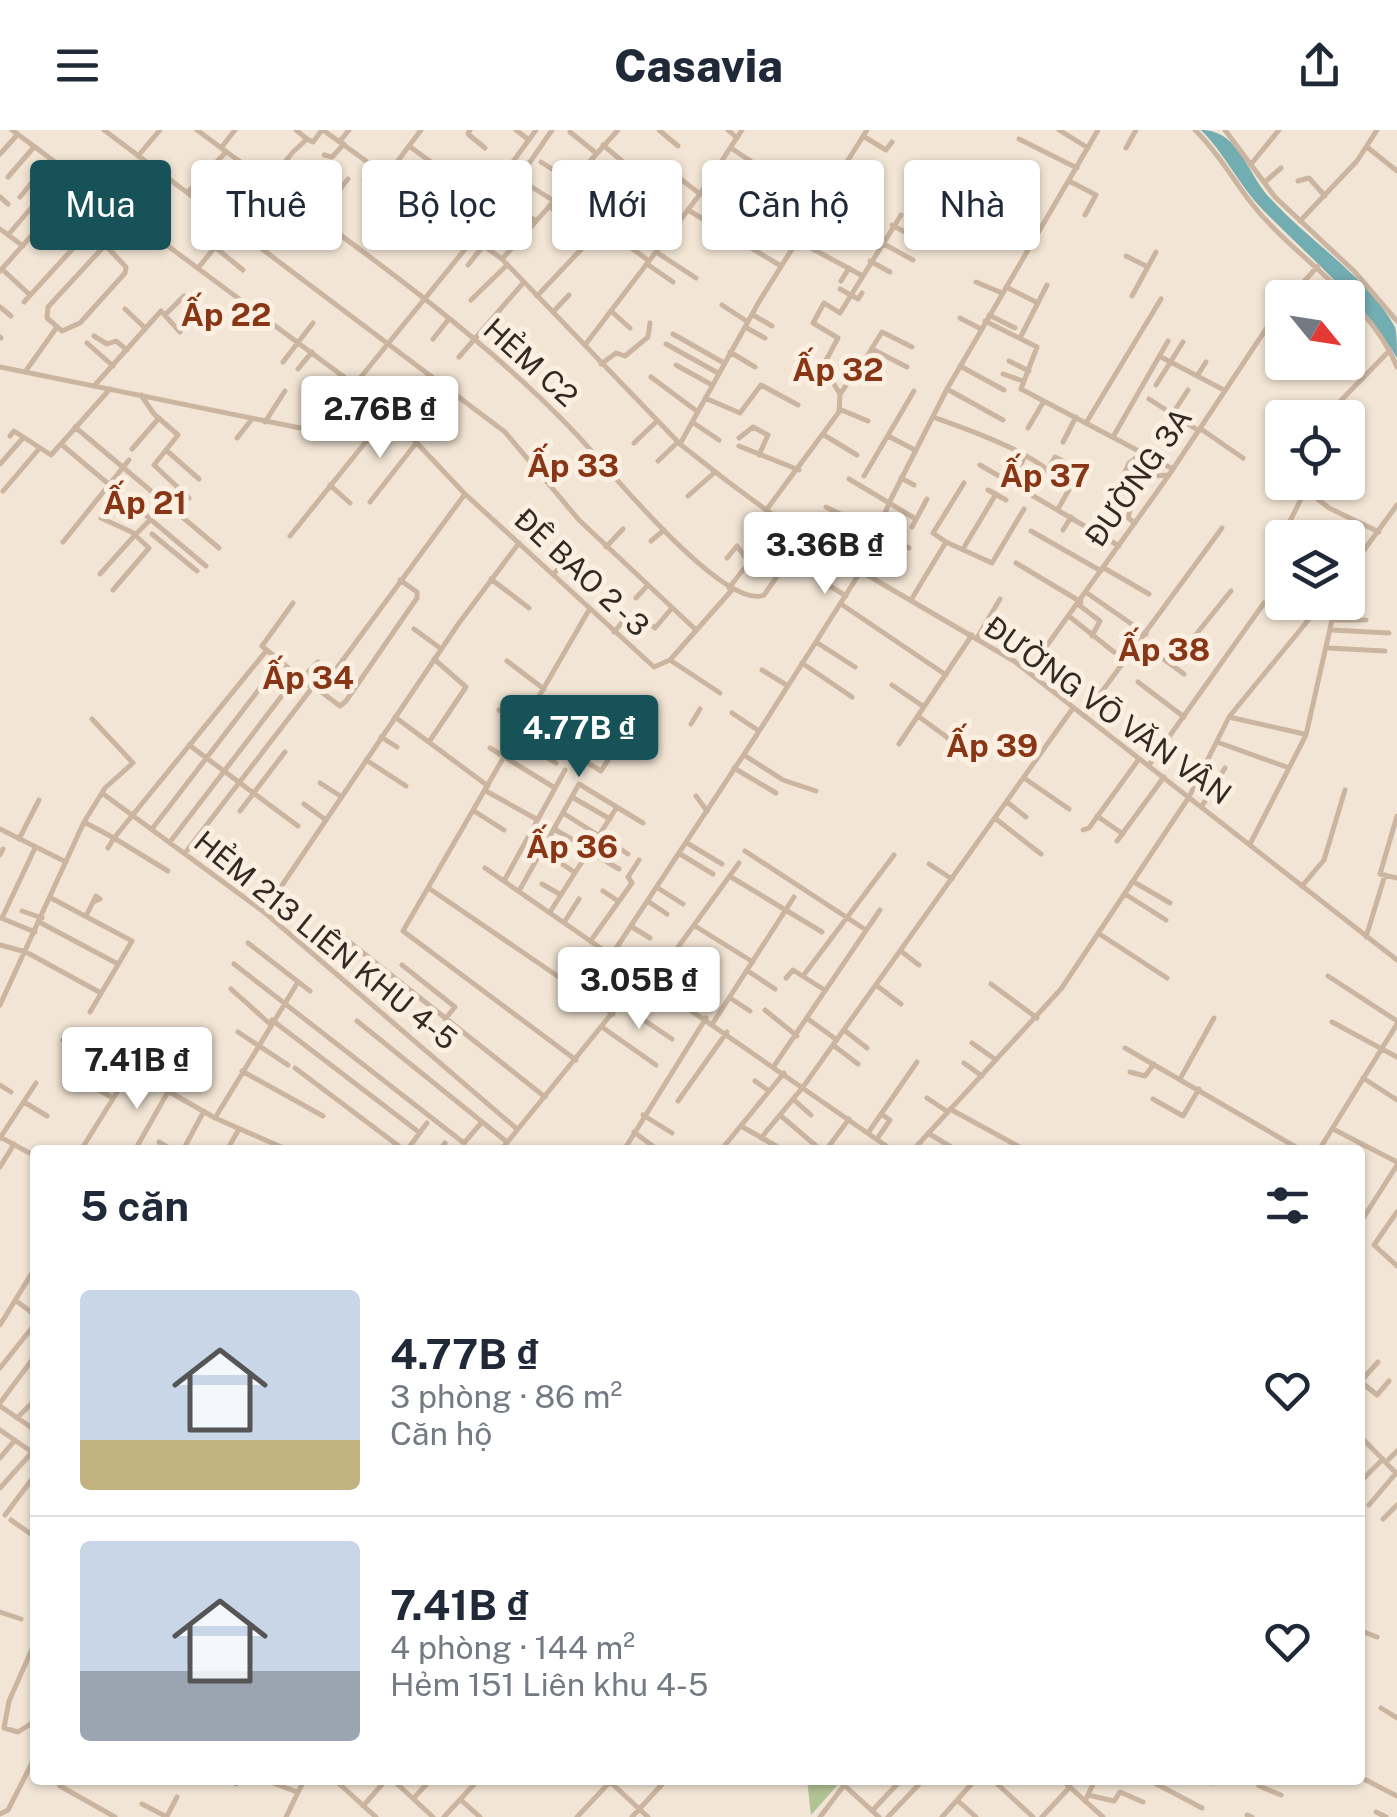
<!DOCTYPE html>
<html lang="vi">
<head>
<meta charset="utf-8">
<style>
	body { margin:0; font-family:"Public Sans",sans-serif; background:#f6f6f7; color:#1f2937; height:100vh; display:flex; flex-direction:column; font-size:38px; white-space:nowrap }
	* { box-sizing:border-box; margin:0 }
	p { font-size:32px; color:#747a83 }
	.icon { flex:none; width:55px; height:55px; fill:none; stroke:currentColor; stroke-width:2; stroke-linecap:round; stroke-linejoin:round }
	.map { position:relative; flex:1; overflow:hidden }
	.drawer { position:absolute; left:30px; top:1015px; width:1335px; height:640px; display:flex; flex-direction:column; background:#fff; border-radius:10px; box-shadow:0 2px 8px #0004 }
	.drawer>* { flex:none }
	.hud { position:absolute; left:30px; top:30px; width:1338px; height:90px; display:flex; gap:20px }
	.needle { width:65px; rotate:120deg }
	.tools { position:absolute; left:1265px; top:150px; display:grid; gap:20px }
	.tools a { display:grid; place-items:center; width:100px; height:100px; border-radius:10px; background:#fff; box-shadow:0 2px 8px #0004; font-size:50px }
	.price { position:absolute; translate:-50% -85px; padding:0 22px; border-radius:10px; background:#fff; color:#222; font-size:32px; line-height:65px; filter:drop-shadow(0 2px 5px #0008) }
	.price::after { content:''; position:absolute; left:50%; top:60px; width:30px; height:22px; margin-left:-15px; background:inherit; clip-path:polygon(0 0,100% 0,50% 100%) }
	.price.current { background:#175258; color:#fff }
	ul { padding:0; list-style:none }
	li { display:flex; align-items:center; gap:30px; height:250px; padding:0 50px }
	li+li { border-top:2px solid #e0e1e3 }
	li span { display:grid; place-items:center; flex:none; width:280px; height:200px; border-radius:10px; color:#555 }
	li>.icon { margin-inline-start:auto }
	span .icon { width:120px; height:120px; fill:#fffc; stroke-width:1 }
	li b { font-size:42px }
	h2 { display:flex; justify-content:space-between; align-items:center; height:120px; padding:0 50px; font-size:42px }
	.tag { padding:0 35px; border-radius:10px; background:#fff; box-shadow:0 2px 8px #0004; font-size:35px; line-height:90px }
	.tag.current { background:#175258; color:#fff }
	header { display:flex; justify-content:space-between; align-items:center; height:130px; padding:0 50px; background:#fff; font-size:45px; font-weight:800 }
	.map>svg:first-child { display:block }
	.green { fill:#b1c294 }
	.water { fill:#72adb1 }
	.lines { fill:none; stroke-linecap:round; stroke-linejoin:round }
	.minor { stroke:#cbb5a0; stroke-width:5 }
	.tertiary { stroke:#cbb5a0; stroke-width:5 }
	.labels { text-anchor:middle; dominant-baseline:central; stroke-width:10; stroke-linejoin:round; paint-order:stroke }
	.street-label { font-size:30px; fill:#342a24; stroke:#faefe1 }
	.neighbourhood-label { font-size:32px; font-weight:bold; fill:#893617; stroke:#faefe1 }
</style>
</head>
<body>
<header><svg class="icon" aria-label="menu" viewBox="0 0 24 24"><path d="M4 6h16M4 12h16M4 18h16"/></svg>Casavia<svg class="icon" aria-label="share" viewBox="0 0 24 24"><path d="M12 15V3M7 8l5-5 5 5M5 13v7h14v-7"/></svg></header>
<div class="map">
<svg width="1397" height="1687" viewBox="0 0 1397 1687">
	<rect width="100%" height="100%" fill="#f2e5d5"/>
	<path class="green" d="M 807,1650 L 842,1650 L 811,1685 Z"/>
	<path class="water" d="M 1201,0 C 1239,0 1247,43 1269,67 C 1308,111 1366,145 1395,197 C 1397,205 1397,218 1397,228 C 1361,169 1310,128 1262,79 C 1239,55 1225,24 1201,0 Z"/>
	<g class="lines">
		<path class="minor" d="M 12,0 L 379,273 L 465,364 L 654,537 L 670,530 L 731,461
			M 104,0 L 505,302 L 579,390 L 695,499
			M 197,0 C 323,94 471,192 578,306 C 606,336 724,482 764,465 L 804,408
			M 296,0 L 307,9
			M 470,0 L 468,4 L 485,18
			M 516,0 L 529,10
			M 659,0 L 678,16
			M 728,0 L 737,8
			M 1059,0 L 1088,18
			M 1195,0 C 1220,24 1235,54 1257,80 C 1302,134 1369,169 1397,237
			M 1225,0 L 1275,67 L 1354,141 L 1397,191
			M 570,2 L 596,23
			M 863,6 L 886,20 L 892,12
			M 1019,9 L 1077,38
			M 340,11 L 349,0
			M 603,15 L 646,51
			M 409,16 L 431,32 L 424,43
			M 1367,17 L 1397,41
			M 221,18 L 235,0
			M 731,18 L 755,34
			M 1126,18 L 1136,0
			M 0,24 L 18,4
			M 324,25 L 332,27 L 344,14
			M 138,26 L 160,0
			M 541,32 L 571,51
			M 588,33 L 596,45 L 624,68
			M 660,33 L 700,64
			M 1252,33 L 1279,0
			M 388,44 L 421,0
			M 8,47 L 34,17
			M 519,49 L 554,71
			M 364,50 L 380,59 L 390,46
			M 1069,51 L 1096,65 L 1085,85
			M 1298,51 L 1309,48 L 1325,66
			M 1265,52 L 1281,38
			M 569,53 L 604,80
			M 706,55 L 740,77
			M 121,61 L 143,29
			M 188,62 L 226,22
			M 239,65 L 250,75
			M 0,67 L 8,74
			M 20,67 L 51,29
			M 389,78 L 397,78 L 412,62
			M 517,78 L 536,91
			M 688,80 L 781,136
			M 493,86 L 552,0
			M 316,89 L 348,49
			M 1300,91 L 1357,31 L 1377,0
			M 892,95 L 914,107 L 925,93
			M 0,99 L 23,116
			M 464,99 L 536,0
			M 8,105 L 49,57
			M 796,110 L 861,145
			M 882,113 L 913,130
			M 106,116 L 126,137 L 125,143 L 80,193 L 62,201 L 47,188 L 48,177 L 131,87 L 151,83
			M 630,117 L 649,131
			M 216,118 L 243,140
			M 656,122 L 696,148
			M 1126,126 L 1148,137
			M 502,129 L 618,0
			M 870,131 L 890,142
			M 647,134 L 673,152
			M 468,135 L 484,115
			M 198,138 L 293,22 L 307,9 L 313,12 L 322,0
			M 3,140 L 30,165
			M 0,141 L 81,50
			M 841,151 L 849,138
			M 976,152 L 1002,163
			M 1006,157 L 1038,173
			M 840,159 L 858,169 L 862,163
			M 537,166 L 591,109 L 549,76
			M 1132,166 L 1156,122
			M 1289,168 L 1318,136
			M 471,170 L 507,135
			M 24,172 L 77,114
			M 722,175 L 748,192
			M 0,177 L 11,186
			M 125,179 L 145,198
			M 611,181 L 630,198
			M 553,182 L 569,165
			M 165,185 L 184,166
			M 753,185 L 772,196
			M 989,185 L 1015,198
			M 960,188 L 981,199
			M 985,191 L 1037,217 L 1021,259 L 1173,339
			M 745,197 L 765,208
			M 177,198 L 193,183
			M 673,204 L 724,233
			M 94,206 L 107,214 L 116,211 L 127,220
			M 1021,206 L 1047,155
			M 0,207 L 1,208
			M 433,209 L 448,190
			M 87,213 L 113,236
			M 666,214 L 718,243
			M 872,218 L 882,202 L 912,217
			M 730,222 L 755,237
			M 459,227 L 524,152
			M 1161,227 L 1224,260
			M 1009,231 L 1029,241
			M 283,232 L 313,193
			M 601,234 L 616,223 L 625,226 L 648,207 L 650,193
			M 676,235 L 712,255
			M 960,236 L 1004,260
			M 298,239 L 312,222
			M 25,242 L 57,197
			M 1003,244 L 1023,251
			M 1197,246 L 1206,232
			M 651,247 L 698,282
			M 1156,255 L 1183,212
			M 94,256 L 161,181 L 180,202
			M 947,259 L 1003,290
			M 840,264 L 872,219 L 907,237
			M 141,265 L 154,284 L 178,305 L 154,335 L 189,368
			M 705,268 L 740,283 L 761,255 L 798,275
			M 1149,269 L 1199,301
			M 839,279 L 868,291
			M 431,283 L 445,256
			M 1173,283 L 1188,260
			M 933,287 C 972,301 1044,325 1068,360
			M 1324,288 L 1390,220
			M 265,292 L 285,261
			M 692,292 L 719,310
			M 1086,293 L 1161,169
			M 1280,296 L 1282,297
			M 75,297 L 219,418
			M 1028,298 L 1044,271
			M 1201,299 L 1243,328
			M 824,305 L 857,325
			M 10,306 L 14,301 L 51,325 L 110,259
			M 888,306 L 915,320
			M 1113,307 L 1168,211
			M 237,308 L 252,289
			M 739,308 L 753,297 L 768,305 L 759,325
			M 1063,312 L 1076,287
			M 634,313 L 657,291
			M 61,314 L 206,436
			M 680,314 L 760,170 L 867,0
			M 739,316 L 799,340
			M 132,319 L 159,288
			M 166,320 L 199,349
			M 658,331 L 678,312
			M 0,334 L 23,308
			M 980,335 L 1119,416
			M 1047,341 L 1055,327 L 1080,340 L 1058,379
			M 1282,342 L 1280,352 L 1301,366 L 1310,363 L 1329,378 L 1379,402
			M 864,346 L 914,261
			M 1153,346 L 1169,345
			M 1123,347 L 1129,333 L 1143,323
			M 901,348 L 914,355
			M 849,349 L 916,389
			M 1012,353 L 1024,328
			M 330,355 L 350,373
			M 988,360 L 1006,370
			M 3,361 L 38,320
			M 688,366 L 715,342
			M 370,372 L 417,312
			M 826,377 L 909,418
			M 767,379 L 839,282 L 840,264 L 823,236 L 838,208 L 813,193 L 824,173 L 840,183 L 901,85
			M 1130,380 L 1128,388 L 1135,393
			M 101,388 L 136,404 L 150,390
			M 1290,391 L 1302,367
			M 912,397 L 927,369
			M 1063,400 L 1071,387
			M 1031,401 L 1101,441
			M 152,404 L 197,441
			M 290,406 L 389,283
			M 651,411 L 664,400
			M 63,412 L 129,330
			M 946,412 L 933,403 L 964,353
			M 606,417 L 623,399
			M 963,419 L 996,364
			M 727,428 L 737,416 L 749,432 L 729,458
			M 1016,433 L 1081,472
			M 1104,438 L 1149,464
			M 1348,442 L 1397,375
			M 100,444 L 135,405
			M 553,444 L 569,429
			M 833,447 L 843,430
			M 491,449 L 529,478
			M 825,453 L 846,466
			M 113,460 L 149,418 L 135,405
			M 1087,463 L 1146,504
			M 636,468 L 647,456
			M 911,470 L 946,412 L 992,433 L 1024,379
			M 293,473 L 262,516 L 312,558
			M 841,474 L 946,545
			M 1079,475 L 1100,491 L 1092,506
			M 1070,487 L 1114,522
			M 648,493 L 655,498 L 672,478
			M 414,499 L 440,518
			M 1332,500 L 1389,503
			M 614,502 L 625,489
			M 977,508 L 1000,469
			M 816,512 L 855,537
			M 1140,512 L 1184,544
			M 1328,518 L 1385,521
			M 670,530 L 720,563
			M 507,531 L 544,559
			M 802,533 L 852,567
			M 1173,533 L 1231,461
			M 762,540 L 788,556
			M 1028,542 L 1169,345 L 1282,175
			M 301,549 L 318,532
			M 1138,552 L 1184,587
			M 892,555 L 924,577
			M 320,561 L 340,576 L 346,571 L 417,468 L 417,462 L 400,450
			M 533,578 L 577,602 L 573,609
			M 499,580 L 601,641 L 619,613
			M 732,583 L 759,601
			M 918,586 L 948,608
			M 1084,586 L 1222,398
			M 395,587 L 488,656
			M 1229,587 L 1304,604
			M 691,594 L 700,579
			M 756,606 L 861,441 L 890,371 L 947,259 L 1098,0
			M 381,607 L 397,617
			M 516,608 L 556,633
			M 429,612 L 466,557 L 434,529
			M 1217,612 L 1289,638
			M 899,614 L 972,505
			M 189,615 L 298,696
			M 490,618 L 555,658
			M 744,625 L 783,650 L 816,661
			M 366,630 L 406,656
			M 582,631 L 602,594
			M 1149,635 L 1264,473
			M 734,638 L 776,663
			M 1024,648 L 1069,679
			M 320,653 L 342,667
			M 486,661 L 538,690
			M 102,663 L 264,782 L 517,999
			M 696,666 L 707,681
			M 572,667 L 610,689
			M 1007,672 L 1026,687
			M 304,674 L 326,690
			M 1202,676 L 1225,638
			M 240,681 L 285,622
			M 474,681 L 504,700
			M 563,683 L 628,724
			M 1097,686 L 1123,704
			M 1397,686 L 1380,744 L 1397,748
			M 996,689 L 1041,724
			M 84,692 L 114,708 L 267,520
			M 0,699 L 66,732
			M 152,699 L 280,532
			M 554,699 L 591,720
			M 1083,700 L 1089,698 L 1139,629
			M 19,709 L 39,670
			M 1117,711 L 1164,647
			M 170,712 L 297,546
			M 687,713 L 722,734
			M 1250,714 L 1306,605 L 1332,490 L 1366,490
			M 108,718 L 114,708 L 168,741
			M 745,721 L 866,800
			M 590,722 L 619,739
			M 185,723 L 312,558 L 320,561 L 465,364
			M 680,724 L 713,744
			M 0,725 L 3,719
			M 552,727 L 574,742
			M 929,734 L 952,749
			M 485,738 L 892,1020
			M 731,747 L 822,802
			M 504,751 L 565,640
			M 1134,752 L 1170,773
			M 542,754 L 561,765
			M 1302,756 L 1324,730 L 1345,660
			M 658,758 L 683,774
			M 430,759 L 613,884
			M 519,761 L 579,654 L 643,693
			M 603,761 L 618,771
			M 1125,764 L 1166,790
			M 51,768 L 132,811 L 90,882
			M 649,772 L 667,784
			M 22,781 L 42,788
			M 264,782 L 459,493 L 519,413
			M 550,782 L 617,677
			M 86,786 L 96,766 L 100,769 L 93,772
			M 1,788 L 35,802
			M 2,788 L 35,718
			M 565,791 L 579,769
			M 41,793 L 118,834
			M 695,796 L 753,832
			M 632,797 L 650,808
			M 333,799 L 545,967
			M 1098,803 L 1167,848
			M 1366,807 L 1385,745
			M 592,809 L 632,753 L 628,747 L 639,730
			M 248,813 L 310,861
			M 0,815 L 26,822 L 101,863
			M 902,822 L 919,835
			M 234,834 L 464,1013 L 482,992
			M 402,835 L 455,877 L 445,889
			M 748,841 L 775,859
			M 660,842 L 739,733
			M 803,846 L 894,725
			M 1328,846 L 1397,891
			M 786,848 L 793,840 L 823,859
			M 991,854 L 1037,888
			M 876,855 L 901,874
			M 231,859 L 270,894
			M 671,864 L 686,842
			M 730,868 L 750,881
			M 620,874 L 672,909
			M 0,875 L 84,692 L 105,658 L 133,633 L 92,589
			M 765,880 L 797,906
			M 808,889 L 837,910
			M 272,890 L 420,1003
			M 357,891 L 507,1012
			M 1332,892 L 1397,927
			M 713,893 L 794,767
			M 602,897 L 656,935
			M 844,900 L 867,918
			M 238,902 L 288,935
			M 63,910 L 131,940
			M 972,913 L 996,930
			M 833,915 L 858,934
			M 1125,918 L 1301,1020
			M 576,930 L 403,801 L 589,480
			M 964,933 L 982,946
			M 774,936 L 880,780
			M 295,938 L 404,1020
			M 242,941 L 323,986
			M 68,942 L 111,967
			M 1130,942 L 1145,946 L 1154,934
			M 1363,948 L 1397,970
			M 1180,949 L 1214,888
			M 755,951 L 769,961
			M 0,955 L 11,962
			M 927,968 L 948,982
			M 793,969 L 811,985
			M 1153,969 L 1183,986 L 1199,959
			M 678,971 L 727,902
			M 24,972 L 47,986
			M 950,979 L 1025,1020
			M 643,985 L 672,1003
			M 781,986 L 821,1020
			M 215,988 L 298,852
			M 741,996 L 783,1020
			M 1333,999 L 1397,1032
			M 634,1002 L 658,1020
			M 868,1003 L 917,932
			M 928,1003 L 956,1020
			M 0,1007 L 35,1026
			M 0,1008 L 36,953
			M 761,1008 L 803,957 L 1073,578
			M 877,1009 L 890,990 L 881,984
			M 159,1012 L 172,1020
			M 81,1020 L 131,940 L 215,988 L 288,1020
			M 135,1020 L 169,960
			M 183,1020 L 204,981
			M 227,1020 L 239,999
			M 407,1020 L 427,993
			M 440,1020 L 445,1013
			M 624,1020 L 706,888
			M 721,1020 L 784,943
			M 826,1020 L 849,989
			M 913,1020 L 1061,859 L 1189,667 L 1229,587 L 1323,472
			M 1319,1020 L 1397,894
			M 0,1037 L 14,1014
			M 1397,1082 L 1374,1115 L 1397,1136
			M 1362,1090 L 1397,1035
			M 15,1170 L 35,1185
			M 0,1195 L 35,1138
			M 1360,1218 L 1362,1215
			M 0,1238 L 35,1194
			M 1360,1251 L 1377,1265 L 1389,1251
			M 1360,1252 L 1378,1232
			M 0,1273 L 35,1226
			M 0,1276 L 35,1300
			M 17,1288 L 35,1270
			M 0,1300 L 32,1322
			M 1360,1306 L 1397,1344
			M 0,1328 L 15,1310
			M 1386,1332 L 1397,1321
			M 1360,1352 L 1383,1329
			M 0,1358 L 35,1319
			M 1369,1375 L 1396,1343
			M 5,1385 L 35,1345
			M 1383,1389 L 1397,1375
			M 11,1390 L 35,1407
			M 0,1482 L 21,1489
			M 1364,1502 L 1377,1507
			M 1381,1578 L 1397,1588
			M 32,1593 L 18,1602 L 4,1598 L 9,1571 L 33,1517
			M 1362,1648 L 1397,1666
			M 265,1650 L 297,1662
			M 335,1650 L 376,1687
			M 393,1650 L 433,1687
			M 608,1650 L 648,1687
			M 993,1650 L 1033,1687
			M 1149,1650 L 1202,1678
			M 1206,1650 L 1213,1653
			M 236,1654 L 237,1650
			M 844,1655 L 879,1687
			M 60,1656 L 115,1687
			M 1259,1656 L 1281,1665
			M 1088,1665 L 1114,1671 L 1120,1662 L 1143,1672
			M 414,1668 L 430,1650
			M 461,1670 L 480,1687
			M 957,1670 L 976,1687
			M 1085,1671 L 1095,1650
			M 142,1674 L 167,1687
			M 363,1676 L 386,1650
			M 872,1681 L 901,1650
			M 1376,1682 L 1386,1687
			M 1247,1685 L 1252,1687
			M 167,1686 L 177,1667
			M 286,1687 L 304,1650
			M 444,1687 L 478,1650
			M 577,1687 L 609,1653
			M 632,1687 L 666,1650
			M 820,1687 L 848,1650
			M 888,1687 L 923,1650
			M 942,1687 L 975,1650
			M 1042,1687 L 1070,1657"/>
		<path class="tertiary" d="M 323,0 L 502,129 L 680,314 L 727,351 L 804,408 L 1014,531 L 1397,830
			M 585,215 L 700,64 L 742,0
			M 0,237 L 310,300 L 325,291 L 475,107
			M 613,823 L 756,606
			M 501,1020 L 643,845
			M 35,1588 L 35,1595
			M 1062,1650 L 1103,1687
			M 0,1684 L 8,1680 L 35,1627"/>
	</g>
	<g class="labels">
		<g class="street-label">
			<text transform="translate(531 232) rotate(42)">HẺM C2</text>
			<text transform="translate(1138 347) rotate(-55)">ĐƯỜNG 3A</text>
			<text transform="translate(582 442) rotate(43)">ĐÊ BAO 2 - 3</text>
			<text transform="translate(1108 580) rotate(36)">ĐƯỜNG VÕ VĂN VÂN</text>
			<text transform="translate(326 810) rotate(39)">HẺM 213 LIÊN KHU 4-5</text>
		</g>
		<g class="neighbourhood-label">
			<text x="226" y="184">Ấp 22</text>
			<text x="838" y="239">Ấp 32</text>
			<text x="573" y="335">Ấp 33</text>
			<text x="1045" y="345">Ấp 37</text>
			<text x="145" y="372">Ấp 21</text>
			<text x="1164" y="519">Ấp 38</text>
			<text x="308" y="547">Ấp 34</text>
			<text x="992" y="615">Ấp 39</text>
			<text x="572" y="716">Ấp 36</text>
		</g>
	</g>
</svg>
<div class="tools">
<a><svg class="needle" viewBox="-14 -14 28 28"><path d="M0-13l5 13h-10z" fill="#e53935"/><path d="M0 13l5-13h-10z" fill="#747a83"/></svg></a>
<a><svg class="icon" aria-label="locate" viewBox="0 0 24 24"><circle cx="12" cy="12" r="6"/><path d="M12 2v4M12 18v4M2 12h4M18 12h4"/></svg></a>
<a><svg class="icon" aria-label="layers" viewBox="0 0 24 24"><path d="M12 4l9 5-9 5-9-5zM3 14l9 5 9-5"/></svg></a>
</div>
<b class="price" style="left:380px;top:331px">2.76B ₫</b>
<b class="price" style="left:825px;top:467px">3.36B ₫</b>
<b class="price current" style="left:579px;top:650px">4.77B ₫</b>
<b class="price" style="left:639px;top:902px">3.05B ₫</b>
<b class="price" style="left:137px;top:982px">7.41B ₫</b>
<div class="hud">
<a class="tag current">Mua</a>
<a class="tag">Thuê</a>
<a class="tag">Bộ lọc</a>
<a class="tag">Mới</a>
<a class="tag">Căn hộ</a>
<a class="tag">Nhà</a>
</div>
<section class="drawer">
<h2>5 căn<svg class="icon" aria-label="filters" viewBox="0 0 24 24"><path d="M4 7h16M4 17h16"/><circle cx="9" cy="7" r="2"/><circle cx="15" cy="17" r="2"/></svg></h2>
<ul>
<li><span style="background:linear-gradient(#c9d6e8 75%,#c2b280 0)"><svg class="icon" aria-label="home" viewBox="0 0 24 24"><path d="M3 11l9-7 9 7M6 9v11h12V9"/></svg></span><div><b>4.77B ₫</b><p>3 phòng · 86 m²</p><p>Căn hộ</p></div><svg class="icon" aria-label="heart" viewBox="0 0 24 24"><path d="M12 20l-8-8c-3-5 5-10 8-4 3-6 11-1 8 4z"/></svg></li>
<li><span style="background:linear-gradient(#c9d6e8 65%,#9aa5b1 0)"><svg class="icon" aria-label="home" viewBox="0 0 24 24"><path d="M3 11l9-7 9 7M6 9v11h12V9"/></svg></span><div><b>7.41B ₫</b><p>4 phòng · 144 m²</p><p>Hẻm 151 Liên khu 4-5</p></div><svg class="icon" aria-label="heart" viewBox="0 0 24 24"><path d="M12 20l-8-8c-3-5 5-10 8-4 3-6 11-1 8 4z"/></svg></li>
</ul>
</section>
</div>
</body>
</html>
